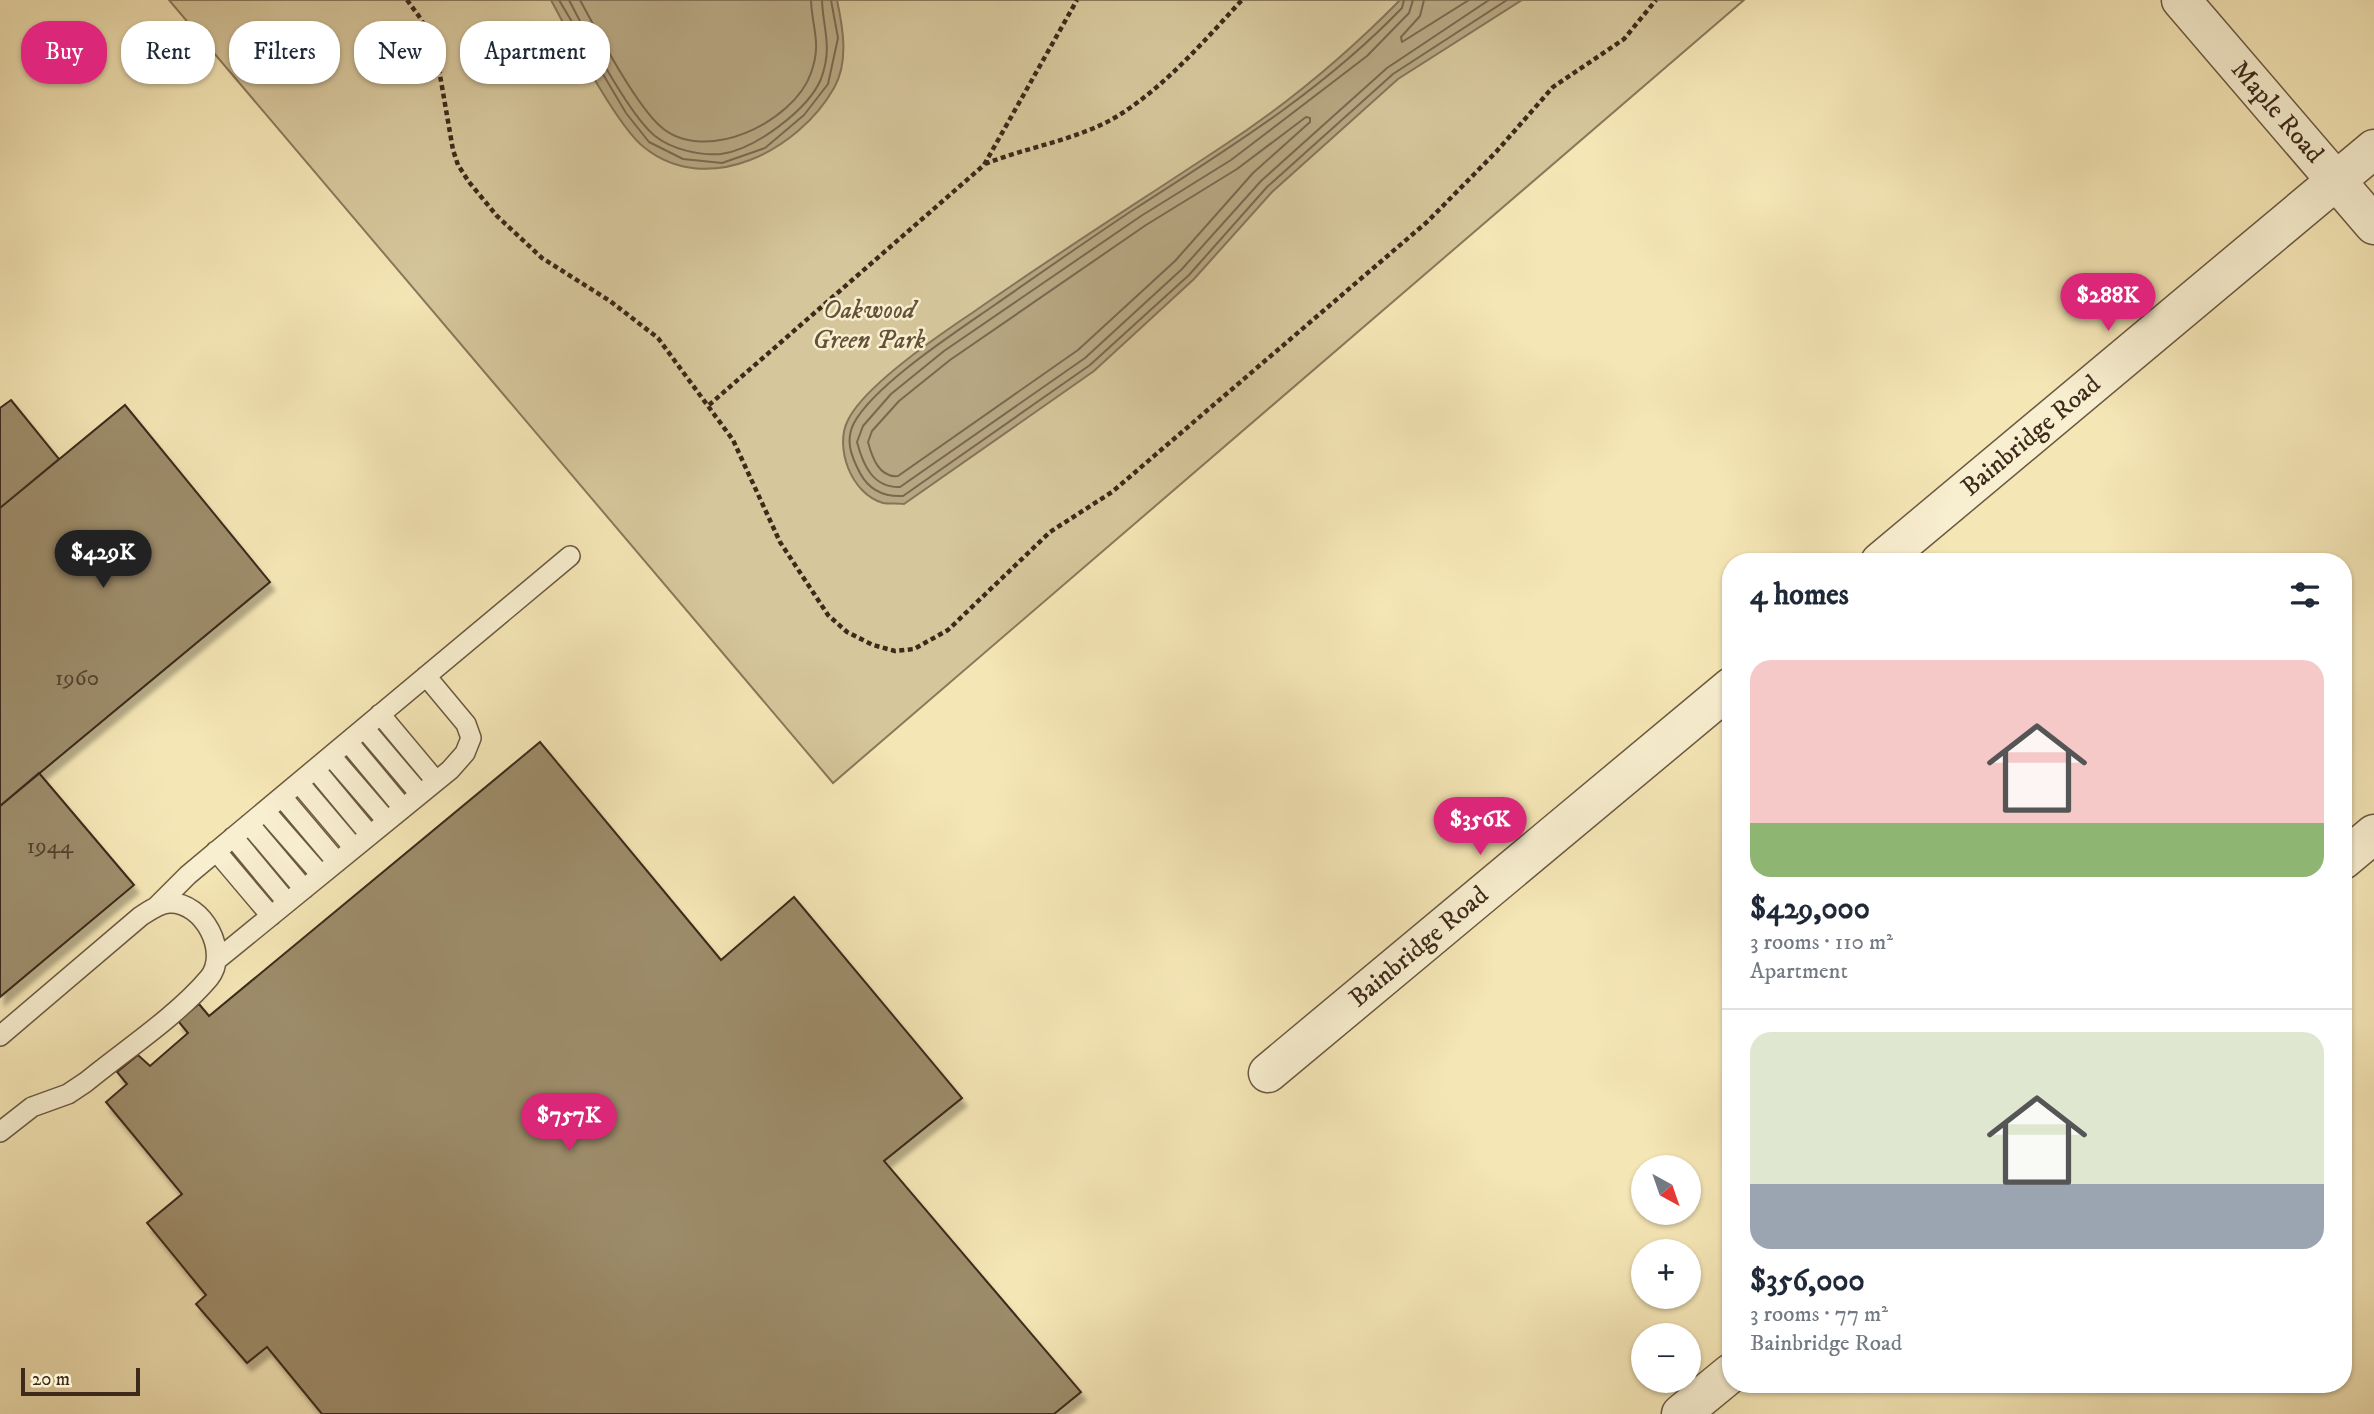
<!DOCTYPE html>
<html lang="en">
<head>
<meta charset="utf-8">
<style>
	body { margin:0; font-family:"IM FELL DW Pica",serif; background:#f2f2f3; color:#1f2937; height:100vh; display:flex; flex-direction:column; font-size:26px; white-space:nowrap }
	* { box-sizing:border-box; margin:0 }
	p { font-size:23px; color:#747a83 }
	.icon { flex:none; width:38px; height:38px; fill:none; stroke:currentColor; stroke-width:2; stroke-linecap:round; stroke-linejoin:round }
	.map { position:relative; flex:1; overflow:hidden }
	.drawer { position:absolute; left:1722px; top:553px; width:630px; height:840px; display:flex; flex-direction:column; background:#fff; border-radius:28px; box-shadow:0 2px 5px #0004 }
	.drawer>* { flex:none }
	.top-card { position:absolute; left:21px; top:21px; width:665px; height:63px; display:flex; gap:14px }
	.needle { width:46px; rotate:140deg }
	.controls { position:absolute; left:1631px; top:1155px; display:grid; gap:14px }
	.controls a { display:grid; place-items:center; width:70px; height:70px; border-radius:50%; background:#fff; box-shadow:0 2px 5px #0004; font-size:35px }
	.scale { position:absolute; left:21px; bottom:18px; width:119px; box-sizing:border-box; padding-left:7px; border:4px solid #3d2a1a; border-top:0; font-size:19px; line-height:24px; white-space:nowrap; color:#3d2a1a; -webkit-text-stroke:5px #f8efd0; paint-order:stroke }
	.price { position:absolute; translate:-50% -60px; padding:0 16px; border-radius:24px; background:#db2777; color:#fff; font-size:23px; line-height:46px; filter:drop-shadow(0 2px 4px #0008) }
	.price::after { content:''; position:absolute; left:50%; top:42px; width:21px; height:16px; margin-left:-10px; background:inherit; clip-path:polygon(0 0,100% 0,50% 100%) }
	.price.selected { background:#222; color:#fff }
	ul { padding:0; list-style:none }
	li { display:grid; align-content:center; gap:14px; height:371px; padding:0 28px }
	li+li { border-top:2px solid #e0e1e3 }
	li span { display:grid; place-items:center; height:217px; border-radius:21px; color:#555 }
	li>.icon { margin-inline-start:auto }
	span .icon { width:126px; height:126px; fill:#fffc; stroke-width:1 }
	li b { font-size:30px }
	h2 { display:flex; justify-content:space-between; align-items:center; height:84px; padding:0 28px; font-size:30px }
	.pill { padding:0 24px; border-radius:28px; background:#fff; box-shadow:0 2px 5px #0004; font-size:24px; line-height:63px }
	.pill.selected { background:#db2777; color:#fff }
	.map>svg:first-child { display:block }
	.green { fill:#d6c69b; stroke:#8a785a; stroke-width:2 }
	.water { fill:#b6a681; stroke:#867458; stroke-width:2 }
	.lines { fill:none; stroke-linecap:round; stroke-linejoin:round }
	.shore { stroke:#7a684e; stroke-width:2 }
	.building { fill:#9d8c6b; stroke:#3d2a1a; stroke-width:2; filter:url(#shadow) }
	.service-casing { stroke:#6b5941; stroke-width:22 }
	.minor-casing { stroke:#6b5941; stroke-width:41 }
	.path { stroke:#3d2a1a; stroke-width:4.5; stroke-dasharray:5 3.5; stroke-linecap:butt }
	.service { stroke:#f8efd0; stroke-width:19 }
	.minor { stroke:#f8efd0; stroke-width:38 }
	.labels { text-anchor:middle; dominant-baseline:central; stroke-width:5; stroke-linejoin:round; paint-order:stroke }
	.number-label { font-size:23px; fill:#55422e }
	.street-label { font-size:26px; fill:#3d2a1a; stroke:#f8efd0 }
	.park-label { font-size:26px; font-style:italic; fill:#63513a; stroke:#f8efd0 }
</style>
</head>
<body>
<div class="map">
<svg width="2374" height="1414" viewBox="0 0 2374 1414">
	<defs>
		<filter id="shadow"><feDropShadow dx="4.5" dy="8" stdDeviation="2" flood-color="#0004"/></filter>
	</defs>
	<rect width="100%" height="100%" fill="#f5e6b6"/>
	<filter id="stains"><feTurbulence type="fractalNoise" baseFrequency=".00286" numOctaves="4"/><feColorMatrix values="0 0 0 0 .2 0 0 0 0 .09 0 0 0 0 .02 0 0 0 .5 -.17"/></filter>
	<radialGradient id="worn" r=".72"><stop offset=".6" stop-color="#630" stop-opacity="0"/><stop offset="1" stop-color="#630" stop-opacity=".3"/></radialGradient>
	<path class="green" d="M 169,0 L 1744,0 L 833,783 Z"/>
	<path class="water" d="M 551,0 L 837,0 C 843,28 849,62 834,88 C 799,150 708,198 645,148 C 617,127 569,34 551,0 Z
		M 1400,0 L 1522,0 L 1398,79 L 1272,192 L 1194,279 L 1094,371 L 904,504 C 898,503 889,504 883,503 C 851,494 834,447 848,420 C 865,385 939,335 972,313 C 1053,256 1137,203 1220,148 C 1285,106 1346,55 1400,0 Z"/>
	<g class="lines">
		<path class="shore" d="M 559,0 L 626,113 L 649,142 L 683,159 L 722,163 L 765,148 L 804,115 L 828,84 L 838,38 L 831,0
			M 569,0 C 585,31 629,115 655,136 C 671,149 700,156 721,154 C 754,150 808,110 821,79 C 833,46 823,30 822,0
			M 580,0 C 598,33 634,102 660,126 C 704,166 794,122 811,73 C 822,42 812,29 811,0
			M 1404,0 L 1402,8 C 1323,90 1231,147 1136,208 C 1089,239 1042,272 996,304 C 959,330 875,384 854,423 C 845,440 851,456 860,473 C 869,490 883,497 903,496 L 1090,365 L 1189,275 L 1267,187 L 1393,74 L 1507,0
			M 1413,0 L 1409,13 L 1367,56 L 1231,160 L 1141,216 L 944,351 L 891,394 L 863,426 L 857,442 C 863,465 873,488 900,487 L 1085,358 L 1182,269 L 1261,181 L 1387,68 L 1489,0
			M 1424,0 L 1420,16 L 1401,37 L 1402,42 L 1469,0
			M 1306,117 L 1310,118 L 1310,122 L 1253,173 L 1175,261 L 1078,350 L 898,476 C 879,478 872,457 868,442 L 872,431 L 899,401 L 950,360 L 1146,225 L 1237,169 Z"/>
	</g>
	<path class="building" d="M 11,400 L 59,459 L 0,508 L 0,408 Z
		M 125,405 L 270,582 L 0,806 L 0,508 Z
		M 540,742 L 721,960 L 794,897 L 962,1098 L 884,1161 L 1081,1392 L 1054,1414 L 322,1414 L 267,1347 L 247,1363 L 196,1304 L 206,1295 L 147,1223 L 182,1194 L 106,1102 L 127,1084 L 117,1072 L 138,1055 L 150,1066 L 188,1033 L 178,1021 L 199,1004 L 209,1016 Z
		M 39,773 L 134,885 L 0,997 L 0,806 Z"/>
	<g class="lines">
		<defs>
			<path id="service" d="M 380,714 L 436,781
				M 364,728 L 420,794
				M 348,742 L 403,808
				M 331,756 L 387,821
				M 315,769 L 370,835
				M 299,783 L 354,848
				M 282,797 L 337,862
				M 265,811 L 321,875
				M 249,824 L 304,889
				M 233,837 L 287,902
				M 216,851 L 271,916
				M 156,907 L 188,875 L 570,556
				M 218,959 L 450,770 L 465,753 L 471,738 L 466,724 L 426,676
				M 0,1036 L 141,916 C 149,911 160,903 170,903 C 203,902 230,952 209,978 C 177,1016 125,1050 86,1082 L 68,1094 L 32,1107 L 0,1132"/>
			<path id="minor" d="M 2181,0 L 2374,225
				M 1880,562 L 2374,149
				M 2343,860 L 2374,834
				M 1268,1073 L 1731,687
				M 1681,1414 L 1731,1373"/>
		</defs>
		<use href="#service" class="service-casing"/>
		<use href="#minor" class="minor-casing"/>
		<path class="path" d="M 407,0 L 421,19 L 436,52 L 453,150 L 458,165 L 469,182 L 497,216 L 542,258 L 610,301 L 658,338 L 733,440 L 780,542 L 828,615 L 847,632 L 873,645 L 895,651 L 914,649 L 948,630 L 1050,532 L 1112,492 L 1427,222 L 1496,152 L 1553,87 L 1624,39 L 1656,0
			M 985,164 C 1027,147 1077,140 1116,117 C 1165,87 1204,41 1242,0
			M 709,405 L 984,165 L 1077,0"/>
		<use href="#service" class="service"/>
		<use href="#minor" class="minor"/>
	</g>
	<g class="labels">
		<g class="number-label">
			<text x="77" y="678">1960</text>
			<text x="50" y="846">1944</text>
		</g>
		<g class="street-label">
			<text transform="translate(2277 112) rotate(49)">Maple Road</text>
			<text transform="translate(2031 436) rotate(-40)">Bainbridge Road</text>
			<text transform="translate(1419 947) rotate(-40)">Bainbridge Road</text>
		</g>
		<g class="park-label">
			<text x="869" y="310">Oakwood<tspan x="869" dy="30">Green Park</tspan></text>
		</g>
	</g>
	<rect width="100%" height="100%" filter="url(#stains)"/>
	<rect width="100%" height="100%" fill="url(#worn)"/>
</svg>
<div class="controls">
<a><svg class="needle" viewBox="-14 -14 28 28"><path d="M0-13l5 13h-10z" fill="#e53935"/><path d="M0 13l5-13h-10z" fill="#747a83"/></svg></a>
<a>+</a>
<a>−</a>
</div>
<div class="scale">20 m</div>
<b class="price" style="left:2108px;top:333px">$288K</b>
<b class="price selected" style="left:103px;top:590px">$429K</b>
<b class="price" style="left:1480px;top:857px">$356K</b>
<b class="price" style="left:569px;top:1153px">$757K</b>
<div class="top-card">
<a class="pill selected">Buy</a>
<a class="pill">Rent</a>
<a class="pill">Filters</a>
<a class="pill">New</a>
<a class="pill">Apartment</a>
</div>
<section class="drawer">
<h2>4 homes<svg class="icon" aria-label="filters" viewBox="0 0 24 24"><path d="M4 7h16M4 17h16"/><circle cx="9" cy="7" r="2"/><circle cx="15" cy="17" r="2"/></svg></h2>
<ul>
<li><span style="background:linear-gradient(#f6c9c9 75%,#8fb573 0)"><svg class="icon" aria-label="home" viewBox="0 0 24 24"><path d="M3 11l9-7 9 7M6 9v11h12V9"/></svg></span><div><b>$429,000</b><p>3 rooms · 110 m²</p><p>Apartment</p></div></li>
<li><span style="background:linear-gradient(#dfe7d0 70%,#9aa5b1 0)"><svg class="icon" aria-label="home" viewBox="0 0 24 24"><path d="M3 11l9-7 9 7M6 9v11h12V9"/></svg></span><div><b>$356,000</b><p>3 rooms · 77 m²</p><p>Bainbridge Road</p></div></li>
</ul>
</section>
</div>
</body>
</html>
